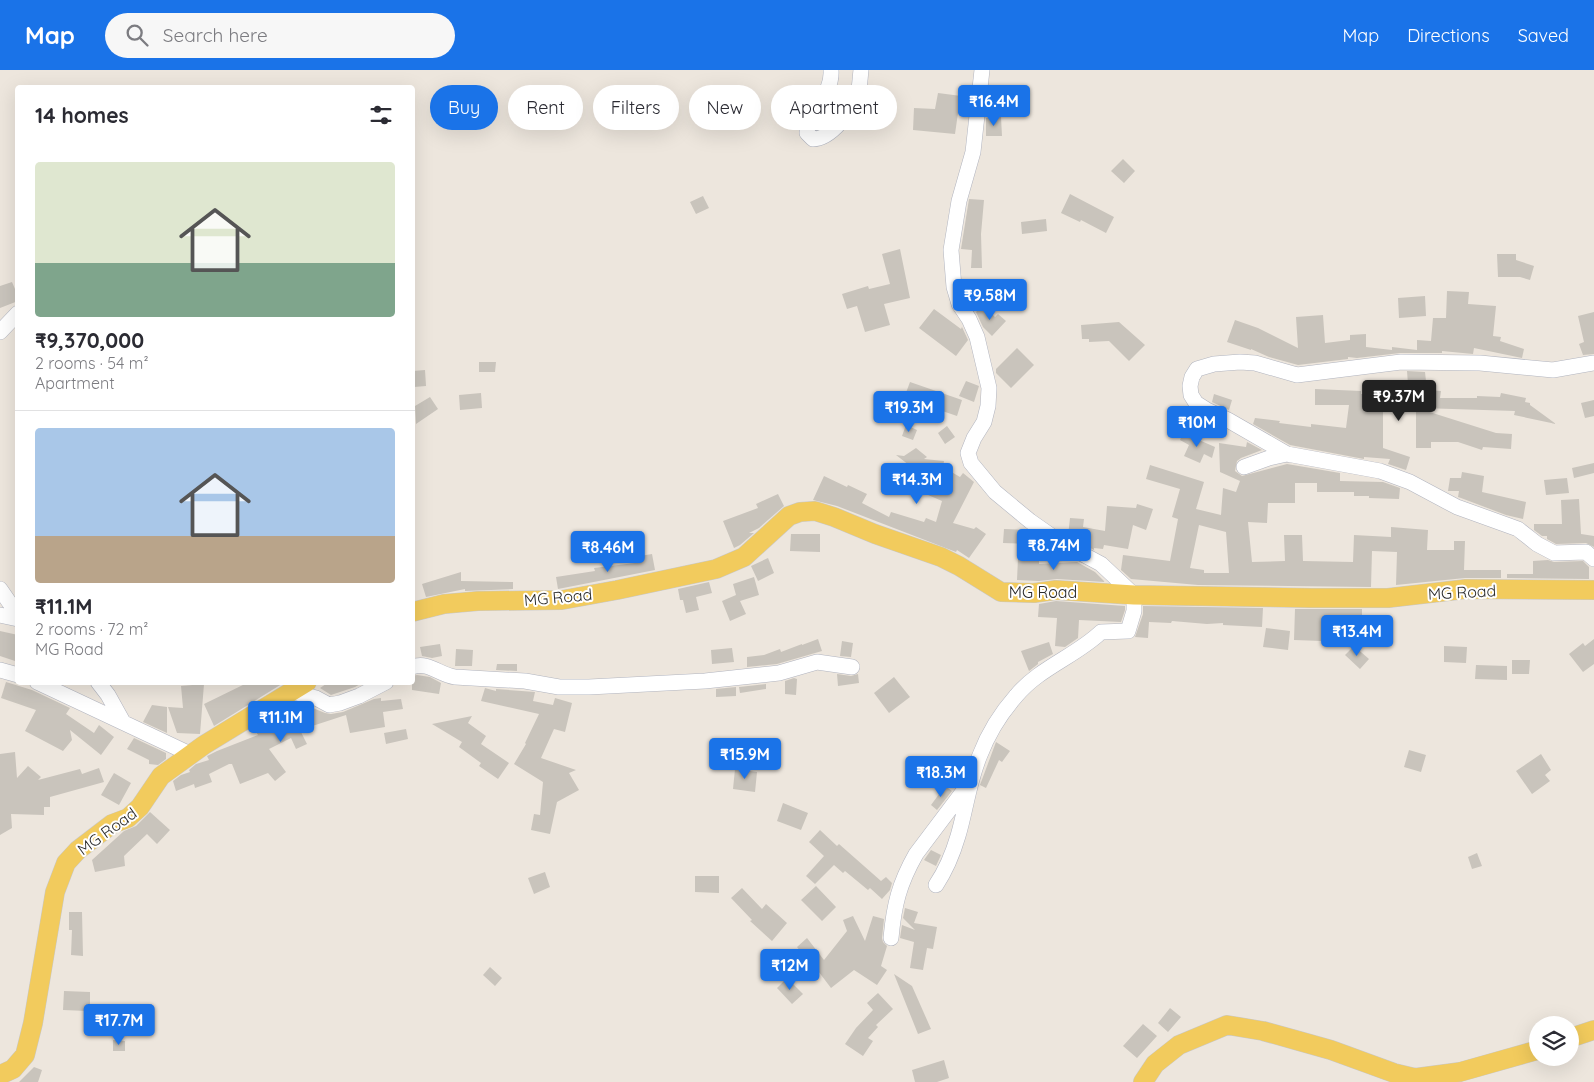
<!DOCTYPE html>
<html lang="en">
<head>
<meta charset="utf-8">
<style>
	body { margin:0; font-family:Quicksand,sans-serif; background:#f7f7f7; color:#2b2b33; height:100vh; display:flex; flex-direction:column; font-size:19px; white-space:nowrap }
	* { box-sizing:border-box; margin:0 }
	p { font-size:16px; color:#7c7c81 }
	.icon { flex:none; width:28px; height:28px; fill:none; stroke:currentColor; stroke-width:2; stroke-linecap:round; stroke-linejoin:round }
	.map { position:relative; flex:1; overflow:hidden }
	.side { position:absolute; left:15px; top:15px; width:400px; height:600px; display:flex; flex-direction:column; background:#fff; border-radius:5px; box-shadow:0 5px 20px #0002 }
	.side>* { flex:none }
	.hud { position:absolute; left:430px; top:15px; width:475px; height:45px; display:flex; gap:10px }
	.buttons { position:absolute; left:1529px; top:946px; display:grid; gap:10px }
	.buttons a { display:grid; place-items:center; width:50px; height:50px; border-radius:50%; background:#fff; box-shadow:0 5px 20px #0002; font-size:25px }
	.price { position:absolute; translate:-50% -42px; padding:0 11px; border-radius:5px; background:#1a73e8; color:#fff; font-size:16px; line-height:32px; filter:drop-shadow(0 1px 2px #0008) }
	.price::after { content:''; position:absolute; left:50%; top:30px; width:15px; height:11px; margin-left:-8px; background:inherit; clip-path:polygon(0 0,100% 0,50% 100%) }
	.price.active { background:#222; color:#fff }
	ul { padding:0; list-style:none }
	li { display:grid; align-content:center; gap:10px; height:265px; padding:0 20px }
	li+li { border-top:1px solid #e1e1e2 }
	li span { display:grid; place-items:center; height:155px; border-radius:5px; color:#555 }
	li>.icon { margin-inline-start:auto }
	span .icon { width:90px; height:90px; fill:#fffc; stroke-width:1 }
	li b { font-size:21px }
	h2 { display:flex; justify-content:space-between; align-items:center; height:60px; padding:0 20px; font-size:21px }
	.tag { padding:0 18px; border-radius:22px; background:#fff; box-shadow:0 5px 20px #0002; font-size:18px; line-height:45px }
	.tag.active { background:#1a73e8; color:#fff }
	header { display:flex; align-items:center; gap:30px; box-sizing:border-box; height:70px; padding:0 25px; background:#1a73e8; color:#fff }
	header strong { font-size:24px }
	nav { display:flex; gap:28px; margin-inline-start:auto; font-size:18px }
	.search { width:350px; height:45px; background:#f7f7f7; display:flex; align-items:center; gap:12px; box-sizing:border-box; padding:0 18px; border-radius:28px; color:#7c7c81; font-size:19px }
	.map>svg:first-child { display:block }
	.building { fill:#c9c4bc; fill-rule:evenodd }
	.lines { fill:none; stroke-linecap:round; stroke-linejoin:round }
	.minor-casing { stroke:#b1b4bf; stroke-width:16 }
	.major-casing { stroke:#c8c8c8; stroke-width:20 }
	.minor { stroke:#fff; stroke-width:15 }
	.major { stroke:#f2cb5d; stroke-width:19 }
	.labels { text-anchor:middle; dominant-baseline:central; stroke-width:4; stroke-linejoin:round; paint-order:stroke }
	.street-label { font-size:16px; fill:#2b2b2b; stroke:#fff }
</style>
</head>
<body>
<header>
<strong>Map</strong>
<div class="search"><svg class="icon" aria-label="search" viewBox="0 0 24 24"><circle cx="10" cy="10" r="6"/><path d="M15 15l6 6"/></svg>Search here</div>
<nav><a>Map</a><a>Directions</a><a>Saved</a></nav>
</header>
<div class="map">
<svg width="1594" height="1012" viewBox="0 0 1594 1012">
	<rect width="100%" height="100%" fill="#ede6dd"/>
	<path class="building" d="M 938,23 L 969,27 L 967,44 L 958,43 L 955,64 L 913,60 L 914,38 L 935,39 Z
		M 1001,47 L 1002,66 L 986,66 L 986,48 Z
		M 1123,89 L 1135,101 L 1124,113 L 1111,101 Z
		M 1070,124 L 1114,147 L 1106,163 L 1081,150 L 1080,152 L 1061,143 Z
		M 703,126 L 709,138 L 696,144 L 690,132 Z
		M 969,129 L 984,130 L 981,164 L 982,198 L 971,198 L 972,180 L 961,179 Z
		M 1046,149 L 1047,161 L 1022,164 L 1021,152 Z
		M 900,179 L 910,228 L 884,234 L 890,255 L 865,262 L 857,236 L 847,239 L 842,224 L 868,216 L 869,219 L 890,214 L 882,184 Z
		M 1497,184 L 1516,184 L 1516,190 L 1534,196 L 1530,210 L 1520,207 L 1498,207 Z
		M 12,212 L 18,226 L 18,231 L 0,238 L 0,216 Z
		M 1447,221 L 1469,222 L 1468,234 L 1496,236 L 1493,266 L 1501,267 L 1500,271 L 1524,279 L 1522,288 L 1474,278 L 1473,284 L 1442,281 L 1442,283 L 1400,283 L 1357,288 L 1348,287 L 1348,289 L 1298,295 L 1269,287 L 1251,279 L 1251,280 L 1227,272 L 1235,250 L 1258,258 L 1298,278 L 1296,247 L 1323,245 L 1325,273 L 1350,270 L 1350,265 L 1366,264 L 1366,277 L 1392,280 L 1392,277 L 1417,280 L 1417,270 L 1431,271 L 1433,248 L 1446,248 Z
		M 1425,226 L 1426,246 L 1399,248 L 1398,228 Z
		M 983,235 L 995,247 L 998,244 L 1006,251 L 992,266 L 983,257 L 976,242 Z
		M 934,239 L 961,259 L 962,257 L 968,270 L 956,286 L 919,258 Z
		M 1594,242 L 1594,284 L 1583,285 L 1579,274 L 1584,272 L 1578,246 Z
		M 1119,252 L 1145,275 L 1129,291 L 1109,271 L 1089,272 L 1089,269 L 1082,269 L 1081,255 Z
		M 1017,278 L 1034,295 L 1011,318 L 996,303 L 996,299 Z
		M 479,292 L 496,292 L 495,302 L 479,302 Z
		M 425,300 L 426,316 L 414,317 L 413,301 Z
		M 1407,301 L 1425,302 L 1427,320 L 1441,321 L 1440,328 L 1477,328 L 1477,326 L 1500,327 L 1501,323 L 1526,328 L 1525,332 L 1530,333 L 1530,335 L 1556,354 L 1514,345 L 1515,341 L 1421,338 L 1420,339 L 1496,363 L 1512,364 L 1511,379 L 1483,377 L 1482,380 L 1458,372 L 1431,372 L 1431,378 L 1416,378 L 1416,341 L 1383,340 L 1383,378 L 1410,387 L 1406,400 L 1388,394 L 1390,389 L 1364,387 L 1364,389 L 1290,375 L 1253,354 L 1255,348 L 1280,351 L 1279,353 L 1311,357 L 1311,354 L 1346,358 L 1349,335 L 1315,335 L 1315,319 L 1361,321 L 1361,324 L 1374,324 L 1374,327 L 1409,328 Z
		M 966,311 L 979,316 L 974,332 L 959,326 Z
		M 910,312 L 962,330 L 957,346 L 904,328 Z
		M 481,323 L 482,338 L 460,340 L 459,325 Z
		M 1214,324 L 1232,330 L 1229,340 L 1212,332 Z
		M 430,327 L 438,339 L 416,354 L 415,336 Z
		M 1594,330 L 1594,346 L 1585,348 L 1581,333 Z
		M 906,355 L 917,360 L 913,370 L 902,366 Z
		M 947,356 L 955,367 L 945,374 L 938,363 Z
		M 1183,363 L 1215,377 L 1212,388 L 1204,384 L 1200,393 L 1184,386 L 1189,375 L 1180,370 Z
		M 1247,372 L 1262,380 L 1241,388 L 1237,391 L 1235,401 L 1242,406 L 1287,394 L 1340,403 L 1340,411 L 1383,412 L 1400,418 L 1399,429 L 1369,428 L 1369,426 L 1354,426 L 1354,422 L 1317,422 L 1317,413 L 1295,413 L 1295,433 L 1268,433 L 1267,453 L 1248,452 L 1252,492 L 1285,491 L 1284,465 L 1302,465 L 1303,491 L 1353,492 L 1354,465 L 1391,467 L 1391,457 L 1428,460 L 1427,480 L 1454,480 L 1454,471 L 1465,471 L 1464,500 L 1501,500 L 1501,508 L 1465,508 L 1396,515 L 1397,482 L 1372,481 L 1371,517 L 1198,515 L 1131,509 L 1121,500 L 1123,485 L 1170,491 L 1178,449 L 1172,447 L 1180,419 L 1146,409 L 1150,395 L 1204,412 L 1196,439 L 1221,445 L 1223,418 L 1236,422 L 1240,411 L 1220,402 L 1219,373 L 1246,377 ZM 1199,455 L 1226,462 L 1229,503 L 1204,503 L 1204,500 L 1190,498 Z
		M 916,378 L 927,387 L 924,389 L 944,391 L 943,397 L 960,407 L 963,403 L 974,412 L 953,453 L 974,459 L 976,457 L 986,464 L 969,488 L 957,480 L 956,482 L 837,436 L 813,430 L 824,406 L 847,417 L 848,415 L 867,424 L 862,433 L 889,447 L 891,442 L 924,452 L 926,448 L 936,452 L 942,431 L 912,418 L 918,402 L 896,385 L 904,386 Z
		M 1594,393 L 1594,403 L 1574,408 L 1572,398 Z
		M 1462,402 L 1484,406 L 1482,422 L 1526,432 L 1523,449 L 1506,445 L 1461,428 L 1458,427 L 1459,421 L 1448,421 L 1450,408 L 1461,408 Z
		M 1567,408 L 1569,423 L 1546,425 L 1544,410 Z
		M 778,424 L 784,436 L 759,458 L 749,463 L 754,463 L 740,475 L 734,478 L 723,451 L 758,438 L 756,434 Z
		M 1579,429 L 1581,464 L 1594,466 L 1594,477 L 1586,473 L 1556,474 L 1547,469 L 1547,466 L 1542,466 L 1534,460 L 1534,454 L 1562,454 L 1561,430 Z
		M 1137,434 L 1153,439 L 1146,460 L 1133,455 L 1128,479 L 1104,475 L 1103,479 L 1094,478 L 1094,480 L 1083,474 L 1084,470 L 1073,469 L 1068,466 L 1070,448 L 1084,449 L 1083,457 L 1105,461 L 1107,436 L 1136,438 Z
		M 1004,459 L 1027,460 L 1029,462 L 1028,474 L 1003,473 Z
		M 791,464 L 820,464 L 820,482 L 790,481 Z
		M 652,484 L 655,500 L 558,519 L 556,507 L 595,501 L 594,498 L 635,493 L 634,487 Z
		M 768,488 L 774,503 L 758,511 L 751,496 Z
		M 1018,488 L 1039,488 L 1039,494 L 1077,492 L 1095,502 L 1105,512 L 1057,509 L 1039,511 L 1017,510 Z
		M 1548,490 L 1554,492 L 1583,491 L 1589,497 L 1589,509 L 1507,508 L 1507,504 L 1533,504 L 1533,491 Z
		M 461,502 L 461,511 L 513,512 L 513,519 L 465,521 L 465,519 L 426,527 L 422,514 Z
		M 754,507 L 759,525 L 740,531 L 746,544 L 730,551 L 722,531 L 736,525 L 733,514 Z
		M 709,512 L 712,523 L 696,527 L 699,540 L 686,543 L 683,530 L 680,530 L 678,519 Z
		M 1056,531 L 1125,536 L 1125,540 L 1121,552 L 1079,550 L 1078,568 L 1065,577 L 1055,576 L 1057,548 L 1038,547 L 1039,534 Z
		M 1143,536 L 1263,538 L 1262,557 L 1223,555 L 1223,553 L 1207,554 L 1172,551 L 1171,553 L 1149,552 L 1148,568 L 1135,567 L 1143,544 Z
		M 1295,539 L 1362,539 L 1362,547 L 1371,546 L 1372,561 L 1339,563 L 1350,572 L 1294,570 Z
		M 1266,558 L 1290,561 L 1288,580 L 1263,577 Z
		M 0,561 L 18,565 L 18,592 L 0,586 Z
		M 818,569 L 822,581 L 777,594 L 747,597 L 747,587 L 764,585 L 780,579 L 781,582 L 802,574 L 802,575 Z
		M 1594,569 L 1594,594 L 1583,602 L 1569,584 L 1583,573 L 1585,576 Z
		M 842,571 L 853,573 L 851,587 L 840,586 Z
		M 1049,572 L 1053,584 L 1038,592 L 1038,594 L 1029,601 L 1021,581 Z
		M 440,574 L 442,586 L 432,588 L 422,586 L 420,577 Z
		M 1354,576 L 1369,589 L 1360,599 L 1345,585 Z
		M 1444,576 L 1467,577 L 1466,593 L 1444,592 Z
		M 732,578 L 734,592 L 712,594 L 711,580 Z
		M 456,579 L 473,580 L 472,596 L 455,596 Z
		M 1512,590 L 1530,590 L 1529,604 L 1512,604 Z
		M 497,594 L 517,594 L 517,601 L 496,600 Z
		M 1476,595 L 1507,596 L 1507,610 L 1475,609 Z
		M 837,604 L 851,606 L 858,604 L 859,613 L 838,616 Z
		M 417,605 L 430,607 L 441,613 L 439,624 L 412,620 L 412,606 Z
		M 894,607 L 910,627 L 889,643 L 874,623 Z
		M 794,608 L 797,609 L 796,625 L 785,624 L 785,611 Z
		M 6,612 L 32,620 L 70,638 L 66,644 L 94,663 L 99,655 L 114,667 L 101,685 L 70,660 L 72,670 L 63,681 L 25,661 L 36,640 L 1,628 Z
		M 249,612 L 285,612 L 214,656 L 204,634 Z
		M 329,612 L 364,612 L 355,617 L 331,625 L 320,618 Z
		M 204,614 L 200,664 L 177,663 L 168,637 L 183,638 L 181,616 Z
		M 766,614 L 766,619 L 740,623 L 739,617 Z
		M 736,617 L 736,626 L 716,627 L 716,619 Z
		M 485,618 L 496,621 L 496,619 L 535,622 L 533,631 L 553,635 L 555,628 L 572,633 L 565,662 L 554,659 L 541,688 L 576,700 L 569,703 L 579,720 L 557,732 L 550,764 L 531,760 L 534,744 L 540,745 L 543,712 L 514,694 L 526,674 L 525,673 L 539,644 L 481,631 Z
		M 381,628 L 381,631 L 401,629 L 403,639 L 383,642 L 385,657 L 350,663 L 346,645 L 300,660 L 307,674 L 296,679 L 291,668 L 269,679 L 286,702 L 275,711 L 268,703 L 240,714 L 232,694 L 229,694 L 209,704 L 212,712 L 195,718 L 194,714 L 176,721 L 173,711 L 181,705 L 190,702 L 189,700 L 196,694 L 209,690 L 207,686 L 217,681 L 258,665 L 254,658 L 267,650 L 271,656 L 300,645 L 298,639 L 308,636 L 325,643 L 331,644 L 343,642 L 374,629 Z
		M 152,635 L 167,637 L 167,663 L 143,652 Z
		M 472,646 L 468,653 L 486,666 L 481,674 L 509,693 L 498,709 L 479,696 L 481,693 L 459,677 L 462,672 L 432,654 Z
		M 406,659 L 408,669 L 386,674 L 384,663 Z
		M 134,668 L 166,683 L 166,689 L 158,695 L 149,694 L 149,690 L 127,679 Z
		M 996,672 L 1010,681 L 1002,692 L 999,690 L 986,718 L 980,715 Z
		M 1409,680 L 1426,685 L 1421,702 L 1404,697 Z
		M 15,682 L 17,708 L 28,696 L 41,707 L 38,710 L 80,699 L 82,704 L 99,698 L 104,712 L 50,727 L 50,737 L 44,737 L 44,745 L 11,744 L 12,758 L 0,765 L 0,684 Z
		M 1541,684 L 1551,700 L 1545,705 L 1550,711 L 1532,724 L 1516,701 Z
		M 735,699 L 757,702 L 755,722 L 733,719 Z
		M 114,703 L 131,713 L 119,735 L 101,725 Z
		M 945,716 L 952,721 L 937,740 L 931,735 Z
		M 783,733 L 808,743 L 801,760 L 777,751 Z
		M 150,742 L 170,760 L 157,774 L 147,764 L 124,786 L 125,796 L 95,802 L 92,790 L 124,761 L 136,756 Z
		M 820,760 L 837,776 L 839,774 L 881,811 L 886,807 L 892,813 L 890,820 L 882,829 L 870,818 L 868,820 L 845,801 L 843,803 L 834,795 L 815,814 L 806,806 L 824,786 L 809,772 Z
		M 931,780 L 941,785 L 936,796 L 924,790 Z
		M 1477,783 L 1482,796 L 1472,799 L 1468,787 Z
		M 545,802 L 550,817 L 534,824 L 528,808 Z
		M 695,806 L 719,806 L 719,823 L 695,822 Z
		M 816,816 L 836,837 L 822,851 L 801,830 Z
		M 742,818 L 762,839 L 766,834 L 787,853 L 772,871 L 750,851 L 752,850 L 731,828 Z
		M 905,838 L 918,842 L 914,853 L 937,857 L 933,879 L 927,878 L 923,900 L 910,898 L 914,872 L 900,868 L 902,855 L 915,860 L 903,848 Z
		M 69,842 L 82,842 L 83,886 L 71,885 L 72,860 L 69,860 Z
		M 853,846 L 865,871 L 873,846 L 884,849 L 882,868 L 883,872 L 887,876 L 881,896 L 887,900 L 877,915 L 854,900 L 831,918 L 809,889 L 807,890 L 797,877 L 807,868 L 824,890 L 847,861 L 843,850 Z
		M 490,897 L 502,908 L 495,916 L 483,905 Z
		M 894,904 L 912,916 L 931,959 L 918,964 Z
		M 787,908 L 803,924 L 792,934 L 777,918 Z
		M 64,921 L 90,922 L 90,934 L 87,934 L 87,941 L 63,940 Z
		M 878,923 L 893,939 L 876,955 L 878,957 L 868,968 L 873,971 L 863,986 L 845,974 L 856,958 L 873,940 L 867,933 Z
		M 1170,938 L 1181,947 L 1168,962 L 1158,953 Z
		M 1143,954 L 1157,966 L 1137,988 L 1123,976 Z
		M 113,970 L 125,971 L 125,981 L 113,981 Z
		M 944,990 L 949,1008 L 937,1012 L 915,1012 L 912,1000 Z
		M 34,997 L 42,1000 L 38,1012 L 19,1012 Z"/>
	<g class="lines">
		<defs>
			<path id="minor" d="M 831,0 C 833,26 807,41 807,63 L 813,69 C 831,69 853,40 858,23 C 860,16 860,8 861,0
				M 0,262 L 18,243
				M 1287,384 L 1228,350 L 1207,340 L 1196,333 L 1191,325 L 1190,316 L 1192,307 L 1197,299 L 1214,294 L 1240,292 L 1255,293 L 1297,305 L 1401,292 L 1480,293 L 1553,300 L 1594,293
				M 1244,397 L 1269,388 L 1287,384 L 1380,401 L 1410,412 L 1457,437 L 1518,459 L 1537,474 L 1554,483 L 1586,482 L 1594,489
				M 0,519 L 18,545
				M 0,545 L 18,549
				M 412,597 C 429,591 439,605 455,607 L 525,611 L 559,617 L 589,617 L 705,611 L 779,603 L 817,592 L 852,597
				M 0,600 L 18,605
				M 37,612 L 190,684
				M 98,612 L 108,625 L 123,652
				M 293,622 L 316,628 L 329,635 L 340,633 L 359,626 L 386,612
				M 936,815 C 946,800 953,783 958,766 C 966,739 969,711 980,685 C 988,664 1001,643 1016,626 C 1039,598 1076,586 1101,562 L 1128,561 L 1134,541 L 1134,525 L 1101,494 L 1060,472 L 1030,451 L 995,422 L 971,393 L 968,383 L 974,368 L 984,352 L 988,336 L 989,318 L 977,267 L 969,249 L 959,234 L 954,217 L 951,180 L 959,131 L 973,82 L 982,0
				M 891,868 C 894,835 899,814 916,784 L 968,715"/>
			<path id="major" d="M 412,542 L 444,534 L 478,531 L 562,530 L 617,520 L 716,499 L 744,487 L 789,446 L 800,442 L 815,441 L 834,447 L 875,464 L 941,487 L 959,496 L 1001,522 L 1034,523 L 1056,520 L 1134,525 L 1311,528 L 1388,528 L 1466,519 L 1594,520
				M 1570,968 L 1594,960
				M 0,1005 L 13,999 L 25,985 L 33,953 L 55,822 L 66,793 L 78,780 L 112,754 L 128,748 L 140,737 L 161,706 L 204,675 L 307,612
				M 1143,1012 L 1155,994 L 1179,975 L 1227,955 L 1263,961 L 1299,971 L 1331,980 L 1394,1003 L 1415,1008 L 1460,1002 L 1538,980"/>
		</defs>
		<use href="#minor" class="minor-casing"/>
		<use href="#major" class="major-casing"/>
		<use href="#minor" class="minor"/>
		<use href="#major" class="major"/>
	</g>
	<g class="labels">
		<g class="street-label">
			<text x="1043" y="522">MG Road</text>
			<text transform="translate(1462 522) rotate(-3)">MG Road</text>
			<text transform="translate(558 527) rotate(-5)">MG Road</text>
			<text transform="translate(107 761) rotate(-36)">MG Road</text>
		</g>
	</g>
</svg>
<div class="buttons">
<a><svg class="icon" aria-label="layers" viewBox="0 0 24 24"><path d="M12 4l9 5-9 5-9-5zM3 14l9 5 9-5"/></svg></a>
</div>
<b class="price" style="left:994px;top:57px">₹16.4M</b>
<b class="price" style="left:990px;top:251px">₹9.58M</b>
<b class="price active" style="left:1399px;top:352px">₹9.37M</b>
<b class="price" style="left:909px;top:363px">₹19.3M</b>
<b class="price" style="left:1197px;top:378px">₹10M</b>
<b class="price" style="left:917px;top:435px">₹14.3M</b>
<b class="price" style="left:1054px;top:501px">₹8.74M</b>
<b class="price" style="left:608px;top:503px">₹8.46M</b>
<b class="price" style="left:1357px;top:587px">₹13.4M</b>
<b class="price" style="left:281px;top:673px">₹11.1M</b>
<b class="price" style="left:745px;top:710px">₹15.9M</b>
<b class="price" style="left:941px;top:728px">₹18.3M</b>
<b class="price" style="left:790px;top:921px">₹12M</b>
<b class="price" style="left:119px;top:976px">₹17.7M</b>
<div class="hud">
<a class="tag active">Buy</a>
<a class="tag">Rent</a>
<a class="tag">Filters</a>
<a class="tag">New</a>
<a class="tag">Apartment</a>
</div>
<section class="side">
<h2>14 homes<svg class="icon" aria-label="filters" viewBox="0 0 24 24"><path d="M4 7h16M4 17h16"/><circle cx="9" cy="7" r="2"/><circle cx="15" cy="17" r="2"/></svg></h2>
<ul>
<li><span style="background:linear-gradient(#dfe7d0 65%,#7fa58c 0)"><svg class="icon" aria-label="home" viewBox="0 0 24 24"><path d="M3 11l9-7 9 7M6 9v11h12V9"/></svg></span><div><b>₹9,370,000</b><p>2 rooms · 54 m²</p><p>Apartment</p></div></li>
<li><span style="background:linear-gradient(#a9c7e8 70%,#b9a48a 0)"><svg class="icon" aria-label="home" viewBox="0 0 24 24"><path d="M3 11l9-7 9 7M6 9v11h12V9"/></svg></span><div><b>₹11.1M</b><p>2 rooms · 72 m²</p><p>MG Road</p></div></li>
</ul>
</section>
</div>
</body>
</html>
